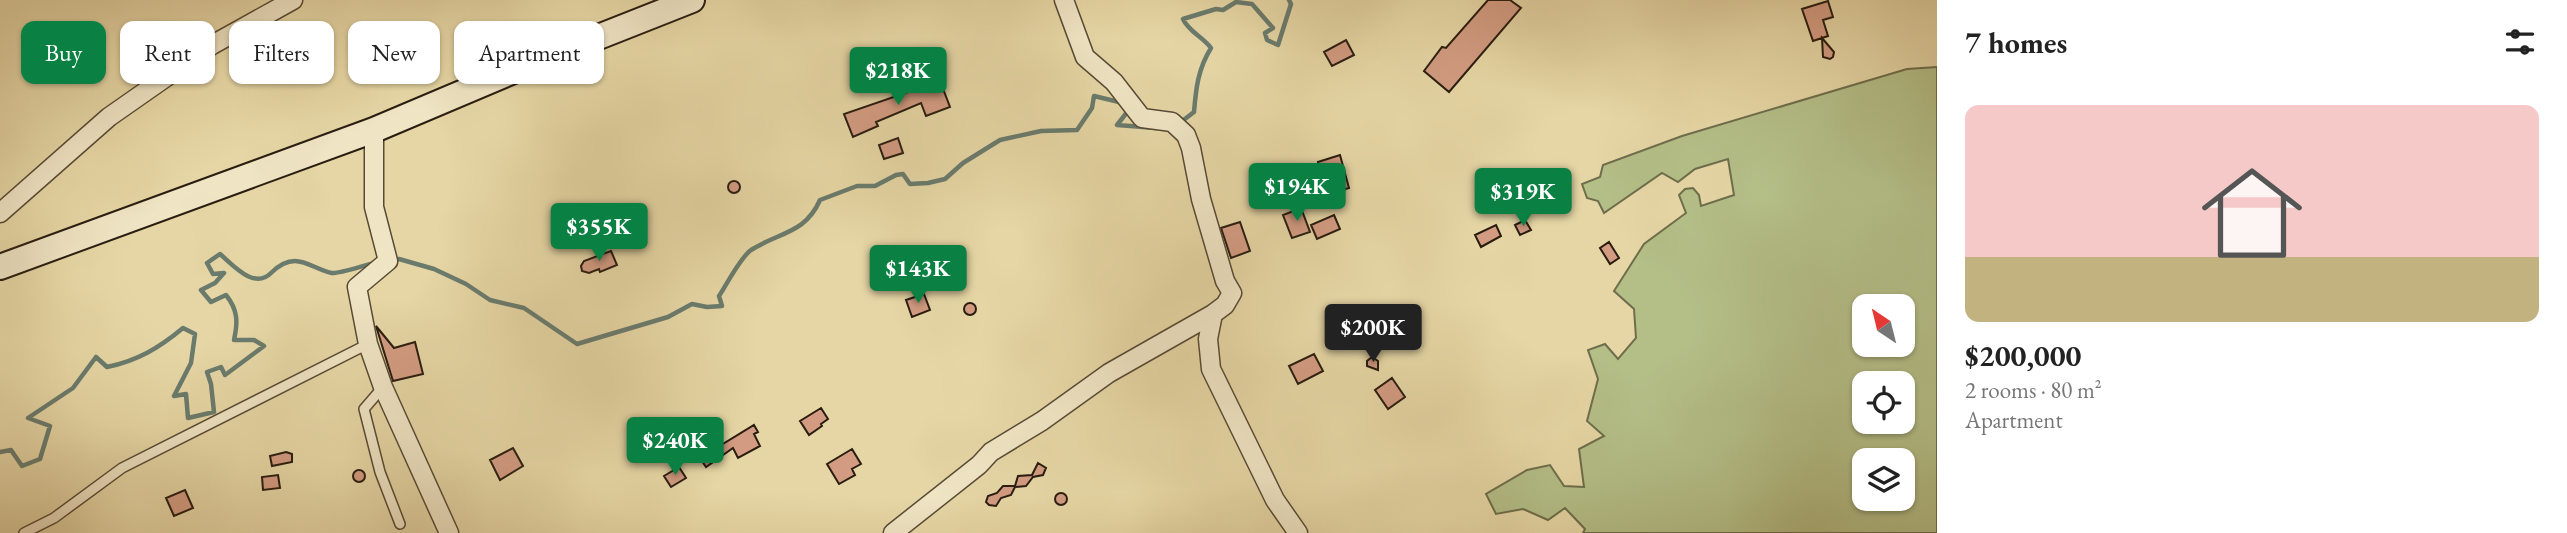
<!DOCTYPE html>
<html lang="en">
<head>
<meta charset="utf-8">
<style>
	body { margin:0; font-family:"EB Garamond",serif; background:#f2f2f2; color:#222; height:100vh; display:flex; flex-direction:column; font-size:26px; white-space:nowrap }
	* { box-sizing:border-box; margin:0 }
	p { font-size:23px; color:#767676 }
	.icon { flex:none; width:38px; height:38px; fill:none; stroke:currentColor; stroke-width:2; stroke-linecap:round; stroke-linejoin:round }
	.map { position:relative; flex:1; overflow:hidden }
	.details { display:flex; flex-direction:column; background:#fff; width:630px }
	.details>* { flex:none }
	.banner { position:absolute; left:21px; top:21px; width:665px; height:63px; display:flex; gap:14px }
	.needle { width:46px; rotate:325deg }
	.tools { position:absolute; left:1852px; top:294px; display:grid; gap:14px }
	.tools a { display:grid; place-items:center; width:63px; height:63px; border-radius:14px; background:#fff; box-shadow:0 2px 5px #0004; font-size:35px }
	.price { position:absolute; translate:-50% -60px; padding:0 16px; border-radius:7px; background:#0b8043; color:#fff; font-size:23px; line-height:46px; filter:drop-shadow(0 2px 4px #0008) }
	.price::after { content:''; position:absolute; left:50%; top:42px; width:21px; height:16px; margin-left:-10px; background:inherit; clip-path:polygon(0 0,100% 0,50% 100%) }
	.price.selected { background:#222; color:#fff }
	ul { padding:0; list-style:none }
	li { display:grid; align-content:center; gap:14px; height:371px; padding:0 28px }
	li span { display:grid; place-items:center; height:217px; border-radius:14px; color:#555 }
	li>.icon { margin-inline-start:auto }
	span .icon { width:126px; height:126px; fill:#fffc; stroke-width:1 }
	li b { font-size:30px }
	h2 { display:flex; justify-content:space-between; align-items:center; height:84px; padding:0 28px; font-size:30px }
	.chip { padding:0 24px; border-radius:14px; background:#fff; box-shadow:0 2px 5px #0004; font-size:24px; line-height:63px }
	.chip.selected { background:#0b8043; color:#fff }
	main { display:flex; flex:1; min-height:0 }
	.map>svg:first-child { display:block }
	.green { fill:#b4be87; stroke:#6e6e4c; stroke-width:2; fill-rule:evenodd }
	.lines { fill:none; stroke-linecap:round; stroke-linejoin:round }
	.stream { stroke:#6a7b6d; stroke-width:4.5 }
	.building { fill:#d39c82; stroke:#291d10; stroke-width:2 }
	.lane-casing { stroke:#584b35; stroke-width:12 }
	.street-casing { stroke:#584b35; stroke-width:21 }
	.secondary-casing { stroke:#291d10; stroke-width:28 }
	.lane { stroke:#efe4c4; stroke-width:9 }
	.street { stroke:#efe4c4; stroke-width:18 }
	.secondary { stroke:#efe4c4; stroke-width:24 }
</style>
</head>
<body>
<main>
<div class="map">
<svg width="1937" height="533" viewBox="0 0 1937 533">
	<rect width="100%" height="100%" fill="#e6d6a5"/>
	<filter id="stains"><feTurbulence type="fractalNoise" baseFrequency=".00286" numOctaves="4"/><feColorMatrix values="0 0 0 0 .2 0 0 0 0 .09 0 0 0 0 .02 0 0 0 .5 -.17"/></filter>
	<radialGradient id="worn" r=".72"><stop offset=".6" stop-color="#630" stop-opacity="0"/><stop offset="1" stop-color="#630" stop-opacity=".3"/></radialGradient>
	<path class="green" d="M 1937,67 L 1937,533 L 1583,533 L 1585,529 L 1565,508 L 1548,520 L 1523,509 L 1496,514 L 1486,494 L 1527,470 L 1550,465 L 1564,486 L 1584,487 L 1579,449 L 1604,436 L 1587,421 L 1598,379 L 1588,350 L 1605,344 L 1618,359 L 1636,338 L 1634,309 L 1614,291 L 1644,244 L 1686,213 L 1679,195 L 1685,189 L 1693,188 L 1699,195 L 1701,206 L 1734,195 L 1728,159 L 1695,169 L 1678,182 L 1662,173 L 1604,213 L 1598,201 L 1587,198 L 1582,184 L 1600,177 L 1603,165 L 1682,136 L 1907,69 ZM 1864,306 L 1902,306 L 1902,345 L 1864,345 ZM 1864,383 L 1902,383 L 1902,422 L 1864,422 ZM 1864,460 L 1902,460 L 1902,499 L 1864,499 Z"/>
	<g class="lines">
		<path class="stream" d="M 1125,108 L 1128,111 L 1117,125 L 1156,128
			M 1181,122 L 1194,112 C 1196,88 1198,69 1211,48 C 1202,36 1189,32 1183,19 L 1216,9 L 1223,10 L 1236,2 L 1252,4 L 1273,28 L 1265,33 L 1267,40 L 1278,45 L 1291,4 L 1289,0
			M 391,260 L 399,259 L 434,269 L 466,284 L 490,300 L 524,308 L 577,344 L 668,317 L 692,304 L 707,307 L 722,306 L 719,296 C 727,284 740,258 751,250 C 779,232 805,234 820,200 L 857,186 L 875,186 L 896,175 L 903,174 L 910,184 L 928,183 L 945,179 L 963,163 L 1000,140 L 1041,131 L 1077,130 L 1092,108 L 1094,96 L 1119,102
			M 0,452 L 11,450 L 22,466 L 40,459 L 50,426 L 28,418 L 73,388 L 96,357 L 107,367 C 137,361 159,348 183,328 L 195,334 L 191,363 L 174,396 L 186,394 L 188,418 L 214,412 L 211,384 L 207,372 L 221,367 L 225,375 L 264,346 L 254,340 L 234,340 C 238,322 238,310 226,295 L 211,302 L 201,290 L 215,283 L 224,273 L 213,274 L 207,263 L 220,254 C 233,265 254,290 271,273 C 277,267 286,261 295,261 C 307,261 320,271 332,273 C 339,274 365,265 375,263"/>
	</g>
	<path class="building" d="M 1488,0 L 1510,0 L 1521,8 L 1449,92 L 1424,71 L 1442,47 L 1446,48 Z
		M 1828,1 L 1833,17 L 1823,20 L 1828,36 L 1813,41 L 1802,9 Z
		M 1822,38 L 1834,52 L 1833,57 L 1830,59 L 1823,57 Z
		M 1346,40 L 1354,55 L 1332,66 L 1324,52 Z
		M 940,81 L 950,107 L 926,116 L 921,103 L 876,122 L 878,126 L 853,137 L 844,114 Z
		M 898,138 L 903,153 L 884,159 L 879,145 Z
		M 1340,155 L 1349,188 L 1327,194 L 1318,162 Z
		M728 187a6 6 0 1 1 12 0a6 6 0 1 1-12 0Z
		M 1301,208 L 1310,232 L 1292,238 L 1283,215 Z
		M 1334,215 L 1340,229 L 1317,239 L 1311,225 Z
		M 1525,220 L 1531,230 L 1520,235 L 1515,225 Z
		M 1240,222 L 1250,251 L 1231,258 L 1221,228 Z
		M 1496,225 L 1501,236 L 1481,247 L 1475,235 Z
		M 1609,242 L 1619,258 L 1610,264 L 1600,248 Z
		M 611,251 L 617,265 L 600,272 L 599,269 L 589,273 L 582,271 L 581,266 L 584,261 Z
		M 924,294 L 930,310 L 912,317 L 906,300 Z
		M964 309a6 6 0 1 1 12 0a6 6 0 1 1-12 0Z
		M 376,326 L 394,348 L 415,342 L 423,374 L 393,381 Z
		M 1314,354 L 1323,371 L 1298,384 L 1289,366 Z
		M 1372,357 L 1378,361 L 1378,370 L 1367,366 L 1367,361 Z
		M 1392,378 L 1405,397 L 1388,409 L 1375,390 Z
		M 821,408 L 828,419 L 821,424 L 822,426 L 809,435 L 800,421 Z
		M 754,425 L 758,432 L 754,434 L 760,446 L 738,458 L 733,448 L 706,467 L 700,458 Z
		M 513,448 L 523,466 L 500,480 L 490,460 Z
		M 852,449 L 861,464 L 852,469 L 855,475 L 839,484 L 827,464 Z
		M 286,452 L 292,454 L 292,462 L 272,466 L 270,456 Z
		M 1038,463 L 1046,468 L 1043,475 L 1033,477 L 1026,486 L 1015,487 L 1011,495 L 1001,498 L 996,506 L 989,505 L 986,502 L 988,496 L 997,493 L 1003,486 L 1015,486 L 1018,476 L 1032,475 Z
		M 679,467 L 686,478 L 671,487 L 664,476 Z
		M353 476a6 6 0 1 1 12 0a6 6 0 1 1-12 0Z
		M 278,475 L 280,488 L 263,490 L 262,477 Z
		M 185,490 L 193,508 L 174,516 L 166,498 Z
		M1055 499a6 6 0 1 1 12 0a6 6 0 1 1-12 0Z"/>
	<g class="lines">
		<defs>
			<path id="lane" d="M 383,387 L 364,409 L 380,472 L 400,524
				M 24,533 L 54,518 L 122,468 L 368,344"/>
			<path id="street" d="M 374,130 L 374,207 L 388,261 L 357,287 L 368,344 L 383,387 L 449,533
				M 0,213 L 109,117 L 212,45 L 293,0
				M 1213,314 L 1208,339 L 1211,369 L 1275,500 L 1298,533
				M 893,533 L 979,465 L 991,452 L 1042,421 L 1109,373 L 1213,314 L 1225,305 L 1232,293 L 1225,281 L 1201,199 L 1191,148 L 1186,135 L 1172,122 L 1142,118 L 1114,82 L 1085,57 L 1064,0"/>
			<path id="secondary" d="M 0,267 L 374,130 L 530,64 L 692,0"/>
		</defs>
		<use href="#lane" class="lane-casing"/>
		<use href="#street" class="street-casing"/>
		<use href="#secondary" class="secondary-casing"/>
		<use href="#lane" class="lane"/>
		<use href="#street" class="street"/>
		<use href="#secondary" class="secondary"/>
	</g>
	<rect width="100%" height="100%" filter="url(#stains)"/>
	<rect width="100%" height="100%" fill="url(#worn)"/>
</svg>
<div class="tools">
<a><svg class="needle" viewBox="-14 -14 28 28"><path d="M0-13l5 13h-10z" fill="#e53935"/><path d="M0 13l5-13h-10z" fill="#767676"/></svg></a>
<a><svg class="icon" aria-label="locate" viewBox="0 0 24 24"><circle cx="12" cy="12" r="6"/><path d="M12 2v4M12 18v4M2 12h4M18 12h4"/></svg></a>
<a><svg class="icon" aria-label="layers" viewBox="0 0 24 24"><path d="M12 4l9 5-9 5-9-5zM3 14l9 5 9-5"/></svg></a>
</div>
<b class="price" style="left:898px;top:107px">$218K</b>
<b class="price" style="left:1297px;top:223px">$194K</b>
<b class="price" style="left:1523px;top:228px">$319K</b>
<b class="price" style="left:599px;top:263px">$355K</b>
<b class="price" style="left:918px;top:305px">$143K</b>
<b class="price selected" style="left:1373px;top:364px">$200K</b>
<b class="price" style="left:675px;top:477px">$240K</b>
<div class="banner">
<a class="chip selected">Buy</a>
<a class="chip">Rent</a>
<a class="chip">Filters</a>
<a class="chip">New</a>
<a class="chip">Apartment</a>
</div>
</div>
<section class="details">
<h2>7 homes<svg class="icon" aria-label="filters" viewBox="0 0 24 24"><path d="M4 7h16M4 17h16"/><circle cx="9" cy="7" r="2"/><circle cx="15" cy="17" r="2"/></svg></h2>
<ul>
<li><span style="background:linear-gradient(#f6c9c9 70%,#c2b280 0)"><svg class="icon" aria-label="home" viewBox="0 0 24 24"><path d="M3 11l9-7 9 7M6 9v11h12V9"/></svg></span><div><b>$200,000</b><p>2 rooms · 80 m²</p><p>Apartment</p></div></li>
</ul>
</section>
</main>
</body>
</html>
